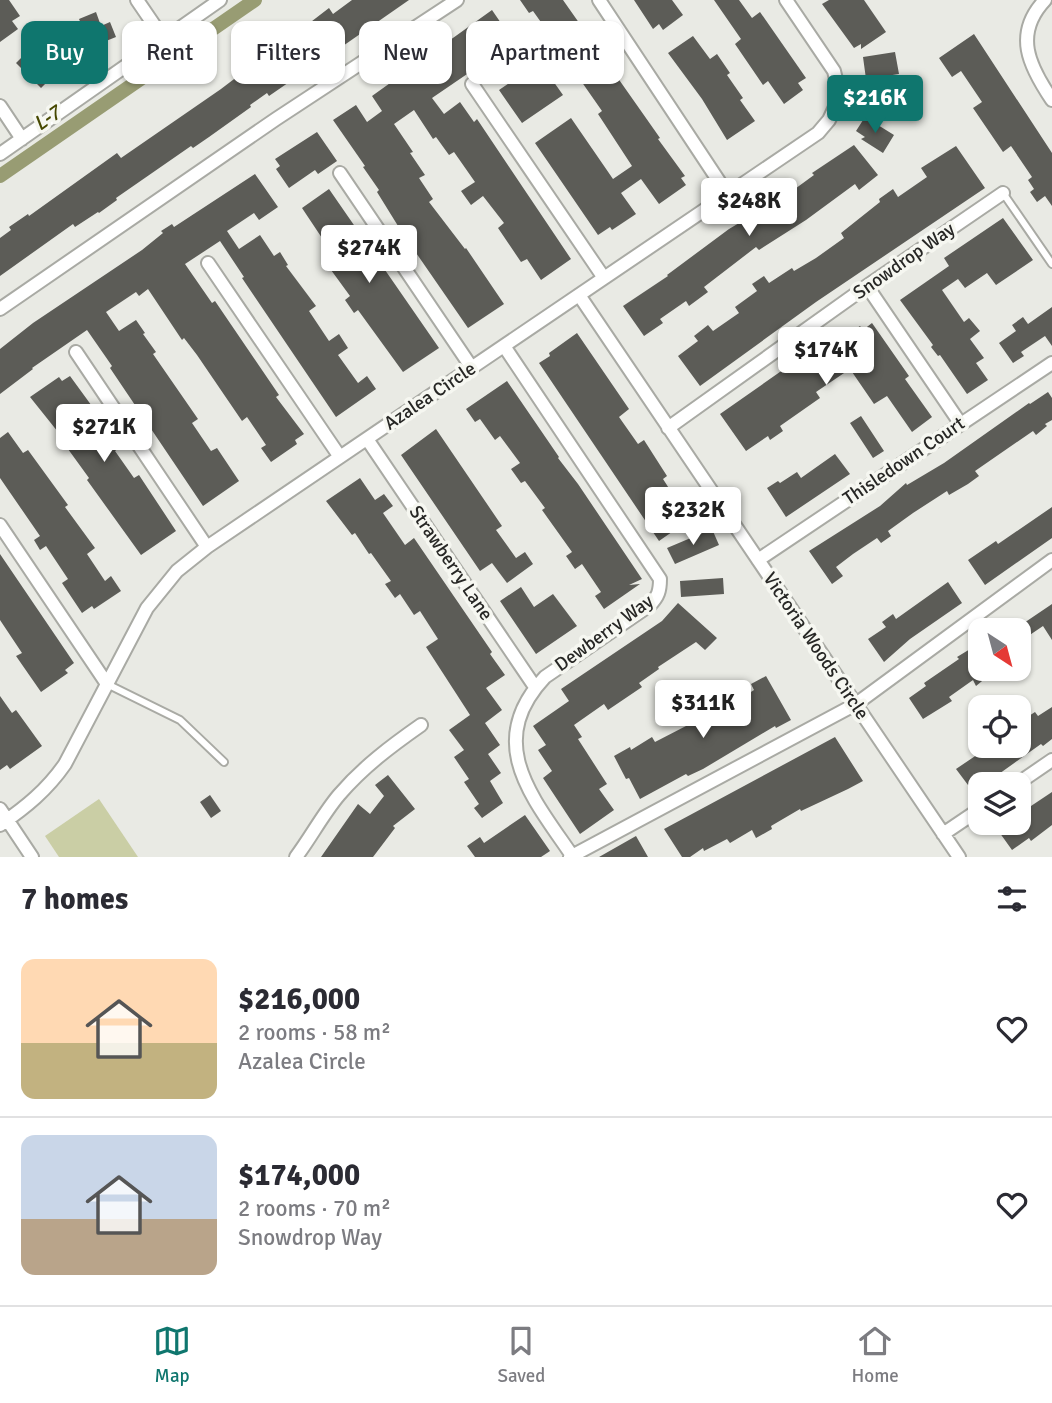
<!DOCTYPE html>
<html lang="en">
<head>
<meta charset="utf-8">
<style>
	body { margin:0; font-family:Signika,sans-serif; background:#f2f2f3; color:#2b2b33; height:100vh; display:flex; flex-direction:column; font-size:26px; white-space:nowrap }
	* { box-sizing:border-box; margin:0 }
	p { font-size:23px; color:#7c7c81 }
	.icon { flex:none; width:38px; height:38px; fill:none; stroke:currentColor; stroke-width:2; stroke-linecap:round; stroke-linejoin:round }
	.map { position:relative; height:857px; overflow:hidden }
	.sheet { display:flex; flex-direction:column; background:#fff; flex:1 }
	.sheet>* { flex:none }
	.banner { position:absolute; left:21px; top:21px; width:700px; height:63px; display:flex; gap:14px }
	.needle { width:46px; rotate:144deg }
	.buttons { position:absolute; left:968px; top:618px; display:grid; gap:14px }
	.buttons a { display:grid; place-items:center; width:63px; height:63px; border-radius:14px; background:#fff; box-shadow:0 2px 5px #0004; font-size:35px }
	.price { position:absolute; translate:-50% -60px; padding:0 16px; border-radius:7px; background:#fff; color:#222; font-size:23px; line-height:46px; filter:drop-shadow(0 2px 4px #0008) }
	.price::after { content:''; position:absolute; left:50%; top:42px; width:21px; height:16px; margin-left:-10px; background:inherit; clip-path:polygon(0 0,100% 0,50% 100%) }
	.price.selected { background:#0f766e; color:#fff }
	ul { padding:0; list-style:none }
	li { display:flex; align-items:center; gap:21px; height:175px; padding:0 21px }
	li+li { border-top:2px solid #e1e1e2 }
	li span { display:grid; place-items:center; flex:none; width:196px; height:140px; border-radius:14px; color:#555 }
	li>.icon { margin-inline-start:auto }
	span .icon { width:84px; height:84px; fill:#fffc; stroke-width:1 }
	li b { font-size:30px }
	h2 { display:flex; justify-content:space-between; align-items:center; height:84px; padding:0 21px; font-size:30px }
	.tag { padding:0 24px; border-radius:14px; background:#fff; box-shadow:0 2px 5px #0004; font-size:24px; line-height:63px }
	.tag.selected { background:#0f766e; color:#fff }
	.menu { display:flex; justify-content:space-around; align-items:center; height:98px; border-top:2px solid #e1e1e2; background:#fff; font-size:19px; color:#7c7c81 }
	.menu a { display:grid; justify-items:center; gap:4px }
	.menu .selected { color:#0f766e }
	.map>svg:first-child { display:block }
	.green { fill:#cacea5 }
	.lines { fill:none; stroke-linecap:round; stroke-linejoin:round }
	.canal { stroke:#989c73; stroke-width:14 }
	.building { fill:#5c5c57 }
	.lane-casing { stroke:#a9aaa4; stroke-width:10 }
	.street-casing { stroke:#a9aaa4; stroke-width:16 }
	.lane { stroke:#fff; stroke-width:6 }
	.street { stroke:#fff; stroke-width:12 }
	.labels { text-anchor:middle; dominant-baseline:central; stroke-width:7; stroke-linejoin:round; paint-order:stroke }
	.street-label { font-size:19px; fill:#272725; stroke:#f6f7f1 }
	.water-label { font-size:21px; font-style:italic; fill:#464800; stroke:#f6f7f1 }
</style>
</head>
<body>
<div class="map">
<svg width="1052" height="857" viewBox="0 0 1052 857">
	<rect width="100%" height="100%" fill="#e9eae4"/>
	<path class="green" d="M 99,799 L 138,857 L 59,857 L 45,836 Z"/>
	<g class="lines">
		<path class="canal" d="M 0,176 L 255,0"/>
	</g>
	<path class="building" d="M 0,0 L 9,0 L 20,16 L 12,21 L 18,29 L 0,42 Z
		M 352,0 L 409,0 L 340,48 L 337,44 L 321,55 L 323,59 L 311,67 L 269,96 L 267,93 L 250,105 L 251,107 L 209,137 L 193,148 L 191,146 L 116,198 L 117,200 L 99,213 L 98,212 L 75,227 L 73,224 L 0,276 L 0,238 L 11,230 L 9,227 L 28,214 L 29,216 L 117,153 L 121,158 L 221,89 L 242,73 L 239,68 L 258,55 L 262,61 L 292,40 L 290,38 L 329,8 L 333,14 Z
		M 520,0 L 563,0 L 660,138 L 658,139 L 685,176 L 681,178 L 686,185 L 659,204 L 641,179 L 621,193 L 636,214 L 612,230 L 610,227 L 598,235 L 535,143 L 571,118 L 613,179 L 632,166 L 598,114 L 602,111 L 565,58 L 546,71 L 563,95 L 522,123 L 508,103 L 499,90 L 553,53 L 546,43 L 553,39 L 533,11 L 529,13 Z
		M 634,0 L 672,0 L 683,15 L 663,30 L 659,24 L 653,29 Z
		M 714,0 L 739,0 L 752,18 L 760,12 L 806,78 L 798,83 L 803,90 L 784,104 L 768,81 L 763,85 L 735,44 L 741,39 Z
		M 829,0 L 864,0 L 886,32 L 861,49 L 861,44 L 854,48 L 822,4 Z
		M 492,10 L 514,42 L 432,98 L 444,114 L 460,102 L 474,122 L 477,119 L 571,259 L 541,280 L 527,259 L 521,262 L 498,228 L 504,223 L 483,196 L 471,205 L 461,191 L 475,182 L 454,152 L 449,155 L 436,137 L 433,139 L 414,110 L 394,124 L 413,152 L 410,153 L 425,175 L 419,178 L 433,199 L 429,202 L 465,249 L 466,248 L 504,304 L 468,328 L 403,234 L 377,192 L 379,190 L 363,167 L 365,166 L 333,120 L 356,105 L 367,122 L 382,111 L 372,96 Z
		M 96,12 L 101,26 L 110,22 L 116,37 L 91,47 L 79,19 Z
		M 974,34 L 1052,153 L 1052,206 L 1045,196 L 1037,202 L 1030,192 L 1034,189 L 1028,180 L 1032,177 L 1011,146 L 1003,152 L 973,108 L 982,102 L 961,71 L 952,77 L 939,58 Z
		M 693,36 L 710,59 L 717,54 L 730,73 L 727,75 L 743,98 L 740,100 L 755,121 L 727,140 L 702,99 L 668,53 Z
		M 30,49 L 55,74 L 41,88 L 16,63 Z
		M 895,52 L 899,74 L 866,79 L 863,57 Z
		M 870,86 L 908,93 L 904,116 L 866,109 Z
		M 865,117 L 894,135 L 883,153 L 861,139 L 865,137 L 856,131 Z
		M 317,132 L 337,161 L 318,174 L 315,170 L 289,188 L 276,169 L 280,166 L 275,159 Z
		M 854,145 L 878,175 L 859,190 L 855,184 L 806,220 L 759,250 L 756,247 L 704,287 L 708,292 L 689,306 L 686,301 L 660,319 L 663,323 L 644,336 L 623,306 L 668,276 L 667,275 L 729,229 L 788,194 L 814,175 L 812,173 Z
		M 956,146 L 985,188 L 816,302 L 700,386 L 678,356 L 698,341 L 694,336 L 708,325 L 713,331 L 739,313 L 735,307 L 757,291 L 752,284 L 764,276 L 769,283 L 792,268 L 794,271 L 816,258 L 844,238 L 841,233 L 880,202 L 879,199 L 893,189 L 898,197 L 927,177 L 921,168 Z
		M 255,174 L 278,207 L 259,220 L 254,213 L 227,231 L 239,249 L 260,235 L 274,256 L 280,252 L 288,265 L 286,266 L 316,306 L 309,311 L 329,341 L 339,334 L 348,348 L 338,355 L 358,383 L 367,376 L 376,389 L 336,417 L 242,278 L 244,277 L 220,241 L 185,264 L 212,303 L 215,301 L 279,395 L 276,397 L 304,434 L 295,440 L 297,444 L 271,462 L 261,448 L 266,445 L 247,417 L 242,421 L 197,355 L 184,338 L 182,340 L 148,289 L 139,296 L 136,292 L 106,312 L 119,331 L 136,320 L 145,333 L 143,334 L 156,352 L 153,354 L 198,419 L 192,423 L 211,451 L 217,448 L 239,481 L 203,506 L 110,368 L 112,366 L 87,330 L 32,368 L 33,369 L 0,394 L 0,349 L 33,323 L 142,250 L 163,233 L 161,231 L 172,224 L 174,227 Z
		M 329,189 L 439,348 L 403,372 L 358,310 L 354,313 L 345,300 L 350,296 L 323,259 L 332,253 L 302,208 Z
		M 1003,218 L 1033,260 L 996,285 L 987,273 L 965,288 L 958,279 L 942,290 L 964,322 L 969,318 L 980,331 L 970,339 L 984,358 L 976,363 L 988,380 L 967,394 L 940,355 L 938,356 L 931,347 L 933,345 L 900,300 L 949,266 L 944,258 Z
		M 1052,307 L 1052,346 L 1045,336 L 1021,352 L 1024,356 L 1013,363 L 999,343 L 1016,331 L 1012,325 L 1023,317 L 1028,324 Z
		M 872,323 L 909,376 L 905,379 L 932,417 L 912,432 L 887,396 L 874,404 L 850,369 L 816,392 L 820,398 L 780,426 L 783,431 L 770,440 L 768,436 L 746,451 L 720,414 L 817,346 L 821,353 L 860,326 L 863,330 Z
		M 577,333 L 629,409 L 619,417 L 638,444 L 644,440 L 667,476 L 663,479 L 681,507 L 690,501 L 699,513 L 659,541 L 539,363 L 550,356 L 549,353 Z
		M 70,376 L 121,446 L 115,451 L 134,478 L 139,475 L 176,531 L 141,555 L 87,480 L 89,478 L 60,438 L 62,437 L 30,397 L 59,377 L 62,381 Z
		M 507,381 L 559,457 L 558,458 L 578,484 L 642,579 L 629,585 L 640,584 L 604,609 L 595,596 L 601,592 L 582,564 L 575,569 L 566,556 L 572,552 L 542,510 L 545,508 L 525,481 L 521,483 L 511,469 L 520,463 L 500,436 L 495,440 L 480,419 L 475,422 L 466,409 Z
		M 1048,392 L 1052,398 L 1052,420 L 1045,424 L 1047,426 L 1036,435 L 1033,431 L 975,471 L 979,476 L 968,484 L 949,495 L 947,491 L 913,513 L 888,531 L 891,536 L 881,543 L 877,538 L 853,554 L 836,567 L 843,576 L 832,584 L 809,551 L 880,506 L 906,483 L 907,485 L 944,463 L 1029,403 L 1030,404 Z
		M 861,416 L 884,451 L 873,458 L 850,423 Z
		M 436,429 L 502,526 L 496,530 L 516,558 L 525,552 L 533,564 L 507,583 L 492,563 L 480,571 L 401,455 Z
		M 8,432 L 23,453 L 28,450 L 68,505 L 65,507 L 95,548 L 87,554 L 105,581 L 111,576 L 121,591 L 94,609 L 92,606 L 82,613 L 62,583 L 68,579 L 46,546 L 40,550 L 34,540 L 40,536 L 0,478 L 0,438 Z
		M 835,454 L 850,474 L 786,517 L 767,488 L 778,481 L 780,483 L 797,472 L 801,478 Z
		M 360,478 L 375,500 L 384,494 L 393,506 L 383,513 L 405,545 L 414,538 L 492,652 L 490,654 L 505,675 L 486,688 L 502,710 L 485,723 L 500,745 L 488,754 L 501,773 L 490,781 L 503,803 L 482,818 L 474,808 L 479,804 L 464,782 L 469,779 L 454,757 L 464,750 L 449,730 L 470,715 L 426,647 L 438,639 L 420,611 L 414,615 L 400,594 L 395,598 L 385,584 L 391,581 L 371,553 L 369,554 L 355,533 L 352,535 L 326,501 Z
		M 1052,507 L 1052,538 L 985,585 L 968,560 L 996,541 L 998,544 Z
		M 712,529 L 719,545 L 675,564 L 667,548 Z
		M 0,554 L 74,663 L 65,670 L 68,673 L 41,692 L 16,656 L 22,653 L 0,620 Z
		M 723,578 L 724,594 L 681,597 L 680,581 Z
		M 948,582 L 962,603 L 910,639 L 884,662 L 868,639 L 886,627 L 882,622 L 893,614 L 896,619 Z
		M 521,587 L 534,607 L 553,594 L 577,626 L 536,654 L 500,601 Z
		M 678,603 L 717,638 L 705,650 L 696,642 L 658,667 L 659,669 L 639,683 L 642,687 L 608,710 L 604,704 L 574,725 L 582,737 L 578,739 L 607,784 L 599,789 L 614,810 L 580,834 L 543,778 L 552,771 L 538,750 L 546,745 L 533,726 L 569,701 L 561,689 L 662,621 Z
		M 1052,604 L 1052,640 L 1043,626 L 1018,643 L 1018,627 Z
		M 980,643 L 980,668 L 998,668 L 976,686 L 973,680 L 949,697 L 952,701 L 923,719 L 909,698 L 926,686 L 924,683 L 959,659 L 957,657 Z
		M 766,676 L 791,720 L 776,728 L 775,726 L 703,769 L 688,776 L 686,774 L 640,799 L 629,778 L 626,779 L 614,756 L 630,747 L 631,750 L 652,737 L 655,742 L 686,726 L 682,719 L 697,711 L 699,714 L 721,701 L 726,708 L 754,690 L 751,684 Z
		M 0,696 L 12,713 L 16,710 L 42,746 L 10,769 L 7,765 L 0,770 Z
		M 1052,707 L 1052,739 L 1043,746 L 1041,744 L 989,781 L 987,777 L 971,789 L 956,769 L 990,746 L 1018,746 L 1018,723 L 1035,712 L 1038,716 Z
		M 835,737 L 863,781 L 848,789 L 801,811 L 800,809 L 771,826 L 772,829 L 756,838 L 752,830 L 730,843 L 727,839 L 704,851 L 703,848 L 690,857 L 682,857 L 664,829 Z
		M 388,775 L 415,809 L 393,826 L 395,828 L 373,857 L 321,857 L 358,804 L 370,814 L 384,796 L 375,785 Z
		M 1052,792 L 1052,825 L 1031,841 L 1029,838 L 1012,850 L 997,829 L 1007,822 L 1018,822 L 1018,801 L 1025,810 Z
		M 210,795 L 221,811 L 211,818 L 200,802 Z
		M 525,815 L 550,851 L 541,857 L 475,857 L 467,846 L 480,837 L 484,843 Z
		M 636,836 L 648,857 L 599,857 Z"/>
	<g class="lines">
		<defs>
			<path id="lane" d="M 1003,193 L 1052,264
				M 107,684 L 180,720 L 224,762"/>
			<path id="street" d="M 137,0 L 165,41
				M 599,0 L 728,195
				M 1045,0 C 1013,34 1029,66 1052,100
				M 472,84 L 604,278
				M 0,106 L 22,139
				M 0,154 L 220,0
				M 340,173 L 472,368
				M 208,263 L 340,457
				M 867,286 L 960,423
				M 579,295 L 959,857
				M 0,309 L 276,119 L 457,0
				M 504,346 L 660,579 C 660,591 658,597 650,605 L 545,677 C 483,743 533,798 573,857
				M 76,352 L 207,547
				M 668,428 L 867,286 L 1003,193
				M 367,439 L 535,687
				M 0,525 L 107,684
				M 758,560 L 1052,363
				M 1017,784 L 1052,760
				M 0,809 L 32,857
				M 0,825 C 26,807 47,790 65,764 L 147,608 L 177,571 L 207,547 L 818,133 L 829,120 L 836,105 L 838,88 L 834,71 L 786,0
				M 943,834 L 980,809
				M 296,857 C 311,837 323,814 339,795 C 363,767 391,746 421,725
				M 570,857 L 856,704 L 1052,560"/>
		</defs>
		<use href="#lane" class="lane-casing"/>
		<use href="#street" class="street-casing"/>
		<use href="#lane" class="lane"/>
		<use href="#street" class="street"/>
	</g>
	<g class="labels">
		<g class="street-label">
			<text transform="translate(904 261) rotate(-35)">Snowdrop Way</text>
			<text transform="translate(430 396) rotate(-34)">Azalea Circle</text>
			<text transform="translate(904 461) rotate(-34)">Thisledown Court</text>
			<text transform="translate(451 563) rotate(56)">Strawberry Lane</text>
			<text transform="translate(604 633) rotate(-36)">Dewberry Way</text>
			<text transform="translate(816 646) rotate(56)">Victoria Woods Circle</text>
		</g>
		<g class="water-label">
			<text transform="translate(47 118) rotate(-35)">L-7</text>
		</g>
	</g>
</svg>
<div class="buttons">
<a><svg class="needle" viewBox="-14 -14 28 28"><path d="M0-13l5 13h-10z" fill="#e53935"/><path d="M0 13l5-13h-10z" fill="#7c7c81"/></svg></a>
<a><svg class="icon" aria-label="locate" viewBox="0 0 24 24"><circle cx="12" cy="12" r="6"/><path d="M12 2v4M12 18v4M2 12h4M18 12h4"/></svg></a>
<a><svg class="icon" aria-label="layers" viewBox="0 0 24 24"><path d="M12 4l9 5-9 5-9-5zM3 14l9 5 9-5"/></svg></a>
</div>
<b class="price selected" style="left:875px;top:135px">$216K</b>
<b class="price" style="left:749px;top:238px">$248K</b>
<b class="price" style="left:369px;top:285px">$274K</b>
<b class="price" style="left:826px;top:387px">$174K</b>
<b class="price" style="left:104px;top:464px">$271K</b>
<b class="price" style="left:693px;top:547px">$232K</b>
<b class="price" style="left:703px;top:740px">$311K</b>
<div class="banner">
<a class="tag selected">Buy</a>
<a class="tag">Rent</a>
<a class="tag">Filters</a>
<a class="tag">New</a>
<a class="tag">Apartment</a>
</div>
</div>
<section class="sheet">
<h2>7 homes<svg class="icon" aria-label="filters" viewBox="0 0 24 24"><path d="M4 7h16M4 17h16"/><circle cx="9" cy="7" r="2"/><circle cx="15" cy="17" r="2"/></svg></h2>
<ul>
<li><span style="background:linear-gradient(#ffd9b3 60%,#c2b280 0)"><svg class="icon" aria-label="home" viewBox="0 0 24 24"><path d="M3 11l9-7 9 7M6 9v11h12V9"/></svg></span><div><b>$216,000</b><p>2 rooms · 58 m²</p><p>Azalea Circle</p></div><svg class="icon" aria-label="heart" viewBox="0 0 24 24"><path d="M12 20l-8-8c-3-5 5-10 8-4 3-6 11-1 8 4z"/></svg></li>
<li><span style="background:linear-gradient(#c9d6e8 60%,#b9a48a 0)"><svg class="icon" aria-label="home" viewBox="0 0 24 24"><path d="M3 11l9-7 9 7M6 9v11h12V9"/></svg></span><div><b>$174,000</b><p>2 rooms · 70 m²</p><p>Snowdrop Way</p></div><svg class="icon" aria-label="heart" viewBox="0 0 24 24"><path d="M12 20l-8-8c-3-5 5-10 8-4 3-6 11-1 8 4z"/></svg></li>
</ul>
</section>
<nav class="menu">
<a class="selected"><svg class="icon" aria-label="map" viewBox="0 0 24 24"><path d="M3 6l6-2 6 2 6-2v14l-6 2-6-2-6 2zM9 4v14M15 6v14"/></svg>Map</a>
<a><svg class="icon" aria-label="saved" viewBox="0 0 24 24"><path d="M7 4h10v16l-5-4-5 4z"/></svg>Saved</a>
<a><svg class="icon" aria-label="home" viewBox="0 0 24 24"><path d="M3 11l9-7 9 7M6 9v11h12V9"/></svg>Home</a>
</nav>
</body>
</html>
